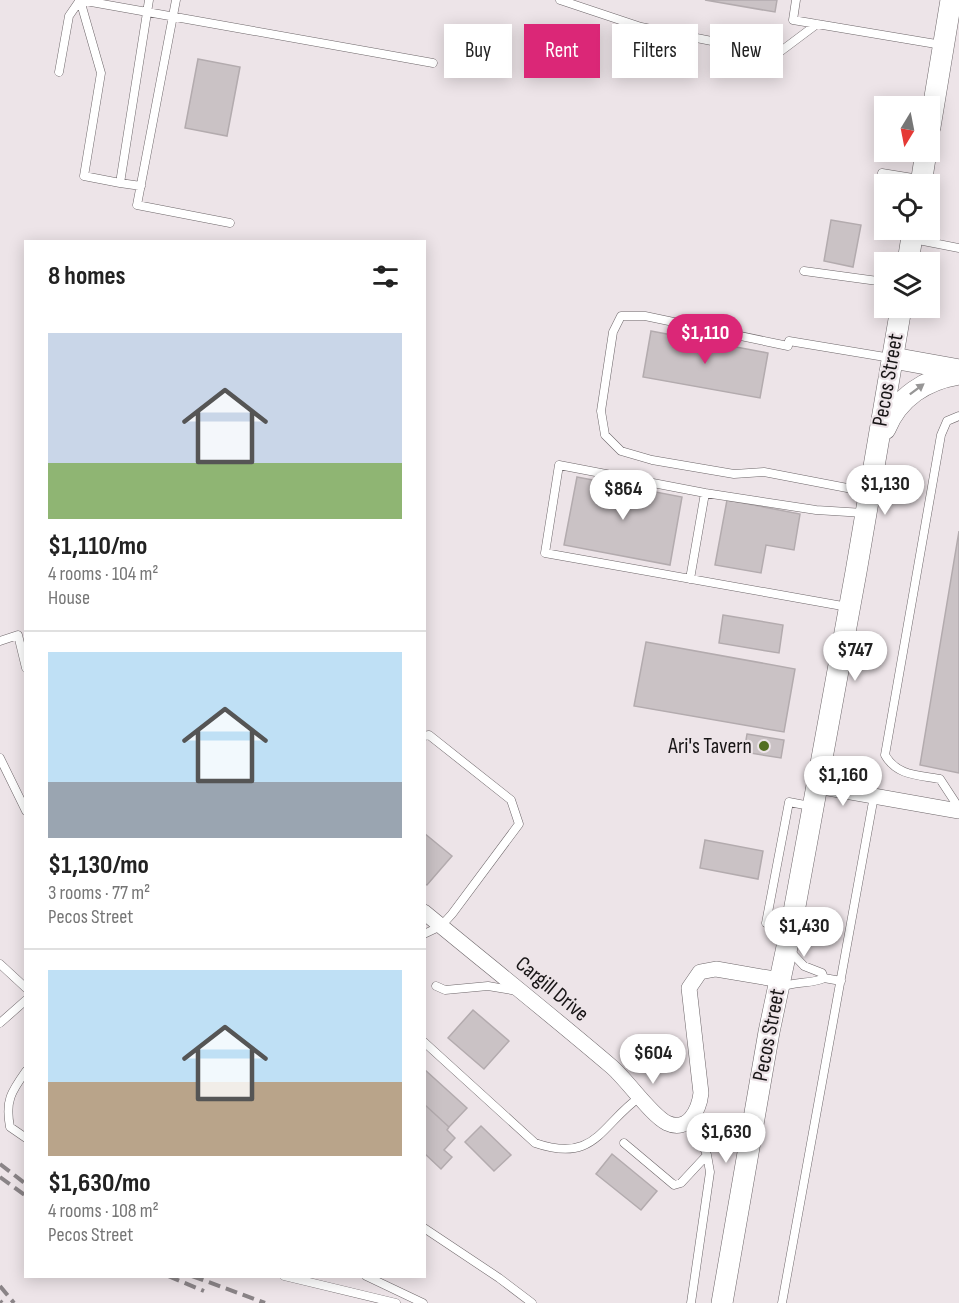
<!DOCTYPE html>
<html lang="en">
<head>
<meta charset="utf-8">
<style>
	body { margin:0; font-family:"Sofia Sans Condensed",sans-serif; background:#f6f6f6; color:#222; height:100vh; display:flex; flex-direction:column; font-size:22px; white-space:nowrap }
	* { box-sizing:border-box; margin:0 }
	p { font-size:20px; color:#767676 }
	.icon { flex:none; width:33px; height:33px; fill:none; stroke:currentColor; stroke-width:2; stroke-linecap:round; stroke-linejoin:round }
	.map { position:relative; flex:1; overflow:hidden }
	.panel { position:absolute; left:24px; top:240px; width:402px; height:1038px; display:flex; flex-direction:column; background:#fff; border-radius:0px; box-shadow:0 3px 15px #0003 }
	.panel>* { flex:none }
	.banner { position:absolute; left:444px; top:24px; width:424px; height:54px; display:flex; gap:12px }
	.needle { width:39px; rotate:190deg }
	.tools { position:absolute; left:874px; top:96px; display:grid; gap:12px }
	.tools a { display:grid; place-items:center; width:66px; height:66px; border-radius:0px; background:#fff; box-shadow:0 3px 15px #0003; font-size:30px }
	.price { position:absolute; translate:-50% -51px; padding:0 14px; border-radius:21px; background:#fff; color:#222; font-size:20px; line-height:39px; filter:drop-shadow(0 2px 3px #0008) }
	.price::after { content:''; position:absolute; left:50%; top:36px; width:18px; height:14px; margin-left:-9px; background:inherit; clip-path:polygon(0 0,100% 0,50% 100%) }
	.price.selected { background:#db2777; color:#fff }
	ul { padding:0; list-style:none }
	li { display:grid; align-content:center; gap:12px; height:318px; padding:0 24px }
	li+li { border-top:2px solid #e0e0e0 }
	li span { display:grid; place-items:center; height:186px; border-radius:0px; color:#555 }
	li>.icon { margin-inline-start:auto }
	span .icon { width:108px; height:108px; fill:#fffc; stroke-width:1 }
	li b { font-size:26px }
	h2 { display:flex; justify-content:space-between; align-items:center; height:72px; padding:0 24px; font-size:26px }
	.tag { padding:0 21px; border-radius:0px; background:#fff; box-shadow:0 3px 15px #0003; font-size:21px; line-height:54px }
	.tag.selected { background:#db2777; color:#fff }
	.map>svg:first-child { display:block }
	.building { fill:#cac2c5; stroke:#b3abae; stroke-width:1.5 }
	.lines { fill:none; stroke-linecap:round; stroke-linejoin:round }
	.lane-casing { stroke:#6d6669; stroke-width:9 }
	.street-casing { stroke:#6d6669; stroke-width:16 }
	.secondary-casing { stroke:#6d6669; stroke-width:22 }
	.lane { stroke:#fff; stroke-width:8 }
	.street { stroke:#fff; stroke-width:15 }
	.secondary { stroke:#fff; stroke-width:21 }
	.rail { stroke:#8a8487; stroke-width:4; stroke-dasharray:12 6; stroke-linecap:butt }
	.oneway { fill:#979696 }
	.poi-dot { fill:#536e22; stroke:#ede4e8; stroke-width:2 }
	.labels { text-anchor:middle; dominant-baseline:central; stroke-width:4.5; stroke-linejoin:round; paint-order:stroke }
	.street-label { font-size:22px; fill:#181516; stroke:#ede4e8 }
	.poi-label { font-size:22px; fill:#181516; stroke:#ede4e8; text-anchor:end }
</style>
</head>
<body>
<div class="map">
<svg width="959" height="1303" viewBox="0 0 959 1303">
	<rect width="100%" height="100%" fill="#ede4e8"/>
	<path class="building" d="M 705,0 L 777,0 L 775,12 Z
		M 198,59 L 240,67 L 227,136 L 185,128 Z
		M 831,220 L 861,225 L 853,267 L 824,261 Z
		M 651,331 L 768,353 L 760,398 L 643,377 Z
		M 577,477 L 682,497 L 670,565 L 564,545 Z
		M 727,500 L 800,514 L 794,550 L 766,545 L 761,573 L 715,565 Z
		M 959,531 L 959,773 L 920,765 Z
		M 723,615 L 783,625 L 779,653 L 719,643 Z
		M 646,642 L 795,669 L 784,732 L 634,706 Z
		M 747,734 L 784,740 L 781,758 L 744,752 Z
		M 424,833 L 452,856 L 427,885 L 424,884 Z
		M 705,840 L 763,851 L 758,879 L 700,868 Z
		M 473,1010 L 509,1041 L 484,1069 L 448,1038 Z
		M 424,1069 L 467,1108 L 449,1127 L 424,1104 Z
		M 424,1104 L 449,1127 L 447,1130 L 455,1138 L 444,1150 L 452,1157 L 441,1169 L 424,1153 Z
		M 481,1126 L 511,1155 L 494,1171 L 465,1142 Z
		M 612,1154 L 657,1191 L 641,1210 L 596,1174 Z"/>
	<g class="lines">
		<defs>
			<path id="lane" d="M 176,0 L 137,205 L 230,223
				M 560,0 L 641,27 L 777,54 L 817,24
				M 796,0 L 793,20 L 942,45
				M 59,72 L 69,16 L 80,0
				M 882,173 L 919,179
				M 120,183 L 84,176 L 101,73 L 80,0 L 433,63
				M 141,186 L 120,183 L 149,0
				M 913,239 L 959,248
				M 804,271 L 885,282
				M 789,341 L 891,358
				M 788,346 L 645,316 L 621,316 L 613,332 L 601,411 L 605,435 L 621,451 L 652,460 L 734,474 L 764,472 L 868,492
				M 959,416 L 947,421 L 941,435 L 885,755 C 897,776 918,775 940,779 L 959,808
				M 705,493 L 559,465 L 545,553 L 848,607
				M 690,579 L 705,493 L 816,510 L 864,513
				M 0,641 L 18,635 L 26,668
				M 424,736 L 429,735 L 511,800 L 519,824 L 452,914 L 441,926 L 424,934
				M 0,758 L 26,811
				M 789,928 L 766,923 L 789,802 L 810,806
				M 789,950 L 804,966 L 822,973 L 824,978
				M 0,964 L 26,988
				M 436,986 L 445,990 L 488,986 L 517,991
				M 782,987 C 795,981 814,984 824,978 L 841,981
				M 0,1023 L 26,1000
				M 424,1042 L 535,1143 C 596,1164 600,1125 641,1096
				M 26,1071 C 11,1092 5,1101 10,1127 L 26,1138
				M 624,1143 L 674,1185 L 681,1183 L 707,1155
				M 424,1228 L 499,1278 L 532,1303
				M 284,1276 L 396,1303
				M 366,1276 L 423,1303
				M 691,1303 L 710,1172 L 707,1155 L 692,1119
				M 782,1303 L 874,796"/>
			<path id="street" d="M 817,786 L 959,811
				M 424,912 C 487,964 551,1015 612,1067 C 628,1081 651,1115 667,1123 C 688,1133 699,1110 701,1093 L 689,988 L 700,972 L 716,969 L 780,980"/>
			<path id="secondary" d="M 930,127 L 951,0
				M 921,184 L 926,152
				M 908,262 L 913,230
				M 893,358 L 959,370
				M 885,429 C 898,397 926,379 959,374
				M 722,1303 L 769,1032 L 791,928 L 856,572 L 901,308"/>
		</defs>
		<use href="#lane" class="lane-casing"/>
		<use href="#street" class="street-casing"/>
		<use href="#secondary" class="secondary-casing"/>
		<use href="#lane" class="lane"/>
		<use href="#street" class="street"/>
		<use href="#secondary" class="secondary"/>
		<path class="rail" d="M 0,1164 L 26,1184
			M 0,1177 L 26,1196
			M 168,1276 L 204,1291
			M 192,1276 L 265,1303
			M 0,1286 L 14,1303
			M 0,1301 L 2,1303"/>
	</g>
	<defs><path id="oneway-solid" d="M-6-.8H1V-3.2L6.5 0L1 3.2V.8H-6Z" transform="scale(1.5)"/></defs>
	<use class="oneway" href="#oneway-solid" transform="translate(917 389) rotate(-37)"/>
	<circle class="poi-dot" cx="764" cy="746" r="6"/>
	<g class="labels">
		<g class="street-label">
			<text transform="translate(888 380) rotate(-80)">Pecos Street</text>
			<text transform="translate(552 989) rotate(40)">Cargill Drive</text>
			<text transform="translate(769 1035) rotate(-79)">Pecos Street</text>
		</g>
		<g class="poi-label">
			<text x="752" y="746">Ari's Tavern</text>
		</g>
	</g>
</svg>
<div class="tools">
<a><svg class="needle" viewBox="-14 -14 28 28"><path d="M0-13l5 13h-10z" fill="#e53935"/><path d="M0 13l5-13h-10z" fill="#767676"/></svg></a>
<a><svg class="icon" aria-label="locate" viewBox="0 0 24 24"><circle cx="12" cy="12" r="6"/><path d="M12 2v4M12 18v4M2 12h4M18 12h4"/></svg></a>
<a><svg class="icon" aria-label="layers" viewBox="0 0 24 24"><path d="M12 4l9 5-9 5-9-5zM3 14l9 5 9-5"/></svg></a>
</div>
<b class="price selected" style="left:705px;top:365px">$1,110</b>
<b class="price" style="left:885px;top:516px">$1,130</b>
<b class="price" style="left:623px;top:521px">$864</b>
<b class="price" style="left:855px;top:682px">$747</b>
<b class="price" style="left:843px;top:807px">$1,160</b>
<b class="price" style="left:804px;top:958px">$1,430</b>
<b class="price" style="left:653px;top:1085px">$604</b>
<b class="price" style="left:726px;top:1164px">$1,630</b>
<div class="banner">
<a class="tag">Buy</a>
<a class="tag selected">Rent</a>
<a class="tag">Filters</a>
<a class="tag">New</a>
</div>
<section class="panel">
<h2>8 homes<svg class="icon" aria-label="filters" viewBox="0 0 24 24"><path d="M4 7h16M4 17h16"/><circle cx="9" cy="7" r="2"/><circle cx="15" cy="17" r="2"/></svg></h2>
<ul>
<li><span style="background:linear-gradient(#c9d6e8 70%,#8fb573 0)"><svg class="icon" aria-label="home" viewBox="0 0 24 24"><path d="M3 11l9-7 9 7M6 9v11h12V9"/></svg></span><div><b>$1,110/mo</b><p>4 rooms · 104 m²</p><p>House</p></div></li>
<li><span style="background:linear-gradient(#bfe0f5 70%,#9aa5b1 0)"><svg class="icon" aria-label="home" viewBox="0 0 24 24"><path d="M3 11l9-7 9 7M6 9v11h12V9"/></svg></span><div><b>$1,130/mo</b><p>3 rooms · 77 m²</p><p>Pecos Street</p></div></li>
<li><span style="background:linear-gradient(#bfe0f5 60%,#b9a48a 0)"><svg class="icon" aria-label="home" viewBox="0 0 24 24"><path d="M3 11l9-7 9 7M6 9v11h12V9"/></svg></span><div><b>$1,630/mo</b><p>4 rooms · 108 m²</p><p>Pecos Street</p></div></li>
</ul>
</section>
</div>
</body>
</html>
